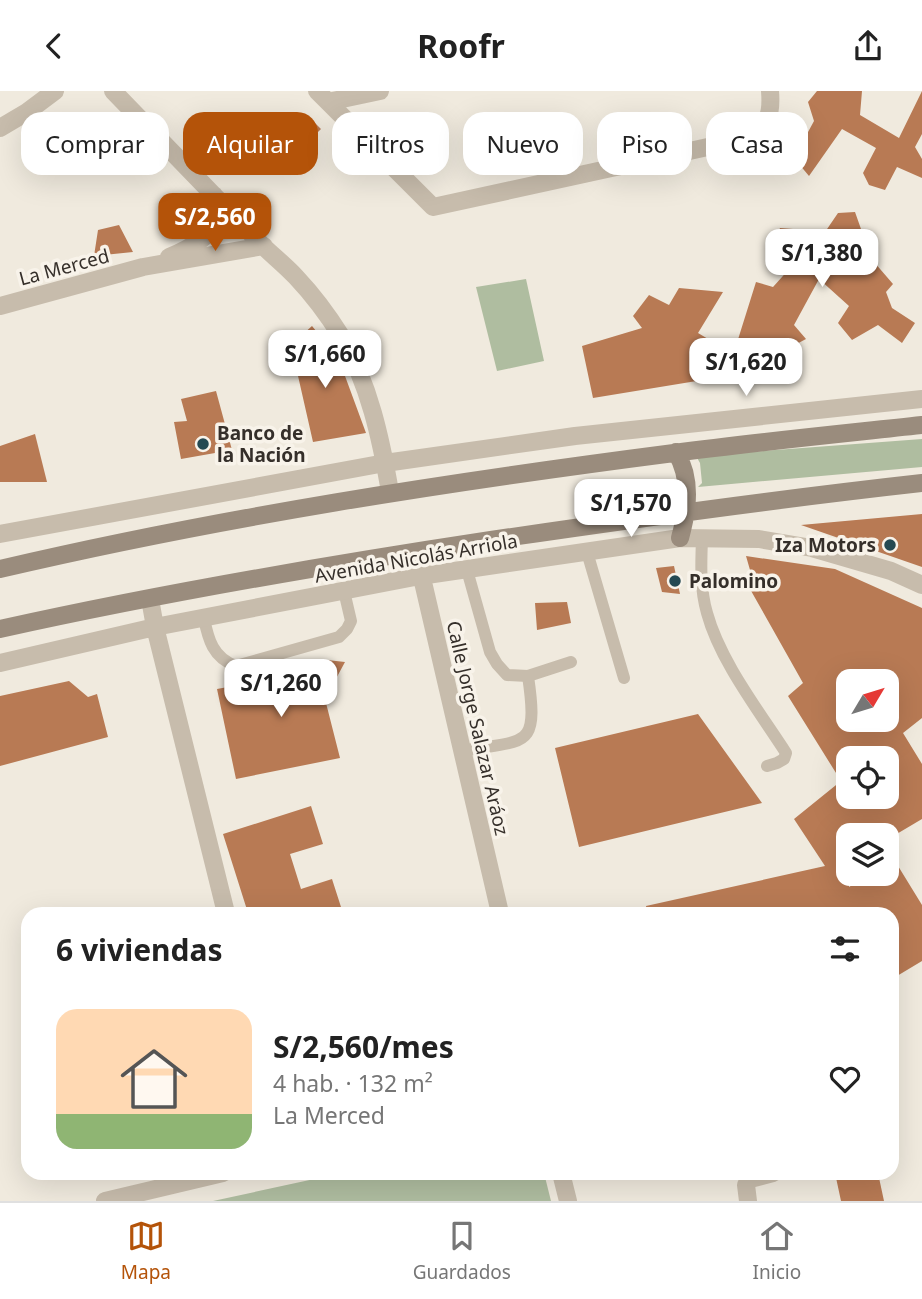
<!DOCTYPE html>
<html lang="es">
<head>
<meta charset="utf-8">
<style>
	body { margin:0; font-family:"Noto Sans",sans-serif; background:#f2f2f2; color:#222; height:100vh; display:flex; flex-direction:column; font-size:26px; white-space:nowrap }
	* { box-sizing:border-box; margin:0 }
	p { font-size:23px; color:#767676 }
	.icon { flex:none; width:38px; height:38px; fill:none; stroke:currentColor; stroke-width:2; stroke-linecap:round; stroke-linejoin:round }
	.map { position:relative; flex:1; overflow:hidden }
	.drawer { position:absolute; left:21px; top:816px; width:878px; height:273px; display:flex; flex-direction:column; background:#fff; border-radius:21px; box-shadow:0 7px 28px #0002 }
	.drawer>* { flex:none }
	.banner { position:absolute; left:21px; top:21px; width:880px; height:63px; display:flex; gap:14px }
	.needle { width:46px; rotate:52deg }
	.tools { position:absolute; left:836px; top:578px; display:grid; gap:14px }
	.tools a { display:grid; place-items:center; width:63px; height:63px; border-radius:14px; background:#fff; box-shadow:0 7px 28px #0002; font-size:35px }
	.price { position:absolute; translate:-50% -60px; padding:0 16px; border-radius:14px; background:#fff; color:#222; font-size:23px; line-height:46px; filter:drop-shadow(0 2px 4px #0008) }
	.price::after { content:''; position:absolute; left:50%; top:42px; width:21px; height:16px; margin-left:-10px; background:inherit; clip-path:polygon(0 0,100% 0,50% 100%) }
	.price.on { background:#b45309; color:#fff }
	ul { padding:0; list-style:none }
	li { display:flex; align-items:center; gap:21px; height:175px; padding:0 35px }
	li span { display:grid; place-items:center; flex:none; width:196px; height:140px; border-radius:21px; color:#555 }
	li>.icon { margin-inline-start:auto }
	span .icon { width:84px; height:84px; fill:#fffc; stroke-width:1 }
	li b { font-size:30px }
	h2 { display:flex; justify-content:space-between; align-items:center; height:84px; padding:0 35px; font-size:30px }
	.pill { padding:0 24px; border-radius:21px; background:#fff; box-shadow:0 7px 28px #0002; font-size:24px; line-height:63px }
	.pill.on { background:#b45309; color:#fff }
	header { display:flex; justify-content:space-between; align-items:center; height:91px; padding:0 35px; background:#fff; font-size:32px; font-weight:700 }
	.dock { display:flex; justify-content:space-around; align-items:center; height:98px; border-top:2px solid #e0e0e0; background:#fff; font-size:19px; color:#767676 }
	.dock a { display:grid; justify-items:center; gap:4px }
	.dock .on { color:#b45309 }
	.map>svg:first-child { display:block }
	.green { fill:#afbda0 }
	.building { fill:#b87a54; fill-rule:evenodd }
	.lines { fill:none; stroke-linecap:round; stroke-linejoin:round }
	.service { stroke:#c7bcac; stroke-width:12 }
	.minor { stroke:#c7bcac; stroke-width:18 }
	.secondary { stroke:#9a8c7d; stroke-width:18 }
	.poi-dot { fill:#244952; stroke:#f8f3ea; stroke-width:2.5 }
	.labels { text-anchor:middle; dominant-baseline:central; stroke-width:7; stroke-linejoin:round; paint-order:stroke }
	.street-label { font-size:19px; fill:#352f2a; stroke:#f8f3ea }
	.poi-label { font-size:19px; font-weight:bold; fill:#352f2a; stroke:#f8f3ea; text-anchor:start }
</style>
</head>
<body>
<header><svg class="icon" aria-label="back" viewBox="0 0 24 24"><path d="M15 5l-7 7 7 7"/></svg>Roofr<svg class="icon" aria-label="share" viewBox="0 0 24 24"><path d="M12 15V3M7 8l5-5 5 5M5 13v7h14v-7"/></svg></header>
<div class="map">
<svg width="922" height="1110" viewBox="0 0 922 1110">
	<rect width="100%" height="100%" fill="#f0eade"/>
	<path class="green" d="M 526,188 L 544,270 L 497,280 L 476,196 Z
		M 922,348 L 922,376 L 698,396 L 702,392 L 700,372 L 696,365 Z
		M 342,1082 L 544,1082 L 551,1110 L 213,1110 Z"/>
	<path class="building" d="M 817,0 L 862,0 L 860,24 L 899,47 L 922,0 L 922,43 L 915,56 L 922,68 L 922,87 L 897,76 L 885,99 L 869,94 L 863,82 L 876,57 L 842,38 L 809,85 L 794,67 L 814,30 L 808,11 Z
		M 307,24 L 321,38 L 288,71 L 273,53 Z
		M 855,121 L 867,155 L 878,167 L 874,171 L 893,193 L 886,201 L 892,217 L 915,232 L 902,252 L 878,234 L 852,249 L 838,232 L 849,215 L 819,188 L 794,234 L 806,248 L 791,256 L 779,247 L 764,256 L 756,273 L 735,258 L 756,191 L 773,196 L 791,176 L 772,156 L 780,137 L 793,138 L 810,163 L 838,122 Z
		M 119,134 L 133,161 L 94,165 L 98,139 Z
		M 679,197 L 723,201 L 698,242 L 735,264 L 727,285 L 593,307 L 582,255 L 642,237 L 633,225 L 649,204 L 669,214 Z
		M 312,235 L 326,252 L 345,285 L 366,342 L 313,351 L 291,254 Z
		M 216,300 L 232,359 L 181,368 L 174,331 L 187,330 L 181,308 Z
		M 35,343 L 47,391 L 0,391 L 0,355 Z
		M 922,423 L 922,476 L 801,434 Z
		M 746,465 L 835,478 L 922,517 L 922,627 L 903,642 L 922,673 L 922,728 L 895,744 L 849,744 L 849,796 L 872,782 L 887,782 L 887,757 L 922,814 L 922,870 L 892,888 L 892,822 L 647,822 L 646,815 L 825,775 L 794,728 L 841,690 L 788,605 L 803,592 L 750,498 L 754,493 ZM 849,590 L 887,590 L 887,628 L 849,628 ZM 849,667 L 887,667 L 887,705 L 849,705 Z
		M 674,475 L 680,503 L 662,501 L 656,477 Z
		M 567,511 L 571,532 L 537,539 L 535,512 Z
		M 318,568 L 345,571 L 325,608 L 340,667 L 236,688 L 217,598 L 270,588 L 281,579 L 294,573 Z
		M 69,590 L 88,606 L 97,603 L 108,646 L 0,675 L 0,605 Z
		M 698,623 L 762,712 L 579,756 L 555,657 Z
		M 311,715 L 323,753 L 290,763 L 301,798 L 332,788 L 341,816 L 319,822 L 248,822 L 223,743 Z
		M 835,1082 L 878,1082 L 884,1110 L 841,1110 Z"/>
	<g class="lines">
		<path class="service" d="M 702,448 C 701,473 700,498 707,522 C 720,570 759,620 786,662 L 784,668 L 777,672 L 767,675
			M 587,461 L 624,587
			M 467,479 L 490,561 L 497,573 L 507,584 L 528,585 L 571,571
			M 204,527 C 208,548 213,567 236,575 L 339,546 L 347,538 L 351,530 L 344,500
			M 462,660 C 526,648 539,660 528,585"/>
		<path class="minor" d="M 113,0 C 163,51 212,102 261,153 C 272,164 285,174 296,186 C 313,204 328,224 341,245 C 369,292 381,348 390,401
			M 317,0 L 433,116 L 749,47 C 768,32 772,25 770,0
			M 328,11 L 380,0
			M 0,37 L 27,21 L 55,0
			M 169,166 C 186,159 219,143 218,121 C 218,116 216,109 214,104
			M 0,215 L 143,176 L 264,155
			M 0,443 L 385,372 L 575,345 L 922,308
			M 416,461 L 500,822
			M 150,508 L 155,536 L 226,822
			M 0,572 L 155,536 L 420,485 L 680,447 L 759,448 L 812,457 L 891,480 L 922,494
			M 561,1082 L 568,1110
			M 105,1110 L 223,1082
			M 748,1110 L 746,1094 L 750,1088 L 773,1082"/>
		<path class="secondary" d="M 676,361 C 692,388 688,418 680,447
			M 0,478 C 222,426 449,391 674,362 C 757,351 839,343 922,334
			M 0,538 C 162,502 326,474 491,449 C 634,428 778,408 922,392"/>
	</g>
	<g class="poi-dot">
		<circle cx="203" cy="353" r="7"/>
		<circle cx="890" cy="454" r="7"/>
		<circle cx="675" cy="490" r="7"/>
	</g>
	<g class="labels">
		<g class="street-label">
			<text transform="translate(64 176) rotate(-15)">La Merced</text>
			<text transform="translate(416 467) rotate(-10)">Avenida Nicolás Arriola</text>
			<text transform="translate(478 637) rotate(77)">Calle Jorge Salazar Aráoz</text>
		</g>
		<g class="poi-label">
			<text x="217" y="342">Banco de<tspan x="217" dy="22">la Nación</tspan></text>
			<text x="876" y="454" text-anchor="end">Iza Motors</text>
			<text x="689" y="490">Palomino</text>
		</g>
	</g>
</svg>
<div class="tools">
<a><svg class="needle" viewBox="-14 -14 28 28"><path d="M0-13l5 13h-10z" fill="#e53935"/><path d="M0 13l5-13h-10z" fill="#767676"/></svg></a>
<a><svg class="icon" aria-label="locate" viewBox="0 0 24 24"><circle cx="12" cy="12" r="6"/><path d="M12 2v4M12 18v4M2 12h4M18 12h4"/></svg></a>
<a><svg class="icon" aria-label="layers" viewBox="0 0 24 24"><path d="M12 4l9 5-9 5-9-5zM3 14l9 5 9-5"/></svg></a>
</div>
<b class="price on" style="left:215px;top:162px">S/2,560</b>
<b class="price" style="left:822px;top:198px">S/1,380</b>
<b class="price" style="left:325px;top:299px">S/1,660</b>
<b class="price" style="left:746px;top:307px">S/1,620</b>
<b class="price" style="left:631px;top:448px">S/1,570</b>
<b class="price" style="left:281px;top:628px">S/1,260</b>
<div class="banner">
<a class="pill">Comprar</a>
<a class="pill on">Alquilar</a>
<a class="pill">Filtros</a>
<a class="pill">Nuevo</a>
<a class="pill">Piso</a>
<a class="pill">Casa</a>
</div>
<section class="drawer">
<h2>6 viviendas<svg class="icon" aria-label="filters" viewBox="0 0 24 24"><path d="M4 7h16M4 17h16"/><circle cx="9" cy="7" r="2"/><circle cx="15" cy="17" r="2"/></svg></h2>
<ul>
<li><span style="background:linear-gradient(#ffd9b3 75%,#8fb573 0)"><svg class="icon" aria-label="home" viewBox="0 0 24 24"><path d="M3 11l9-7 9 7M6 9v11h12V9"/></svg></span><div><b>S/2,560/mes</b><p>4 hab. · 132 m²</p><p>La Merced</p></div><svg class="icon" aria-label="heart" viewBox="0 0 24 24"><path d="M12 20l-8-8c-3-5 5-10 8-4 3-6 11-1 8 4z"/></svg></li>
</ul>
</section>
</div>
<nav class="dock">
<a class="on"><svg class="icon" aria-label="map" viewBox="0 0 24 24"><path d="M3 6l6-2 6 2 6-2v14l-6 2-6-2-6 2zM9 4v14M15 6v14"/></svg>Mapa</a>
<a><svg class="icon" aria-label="saved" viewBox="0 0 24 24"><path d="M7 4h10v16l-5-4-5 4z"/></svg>Guardados</a>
<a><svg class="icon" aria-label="home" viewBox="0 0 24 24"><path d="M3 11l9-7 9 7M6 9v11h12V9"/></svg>Inicio</a>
</nav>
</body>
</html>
